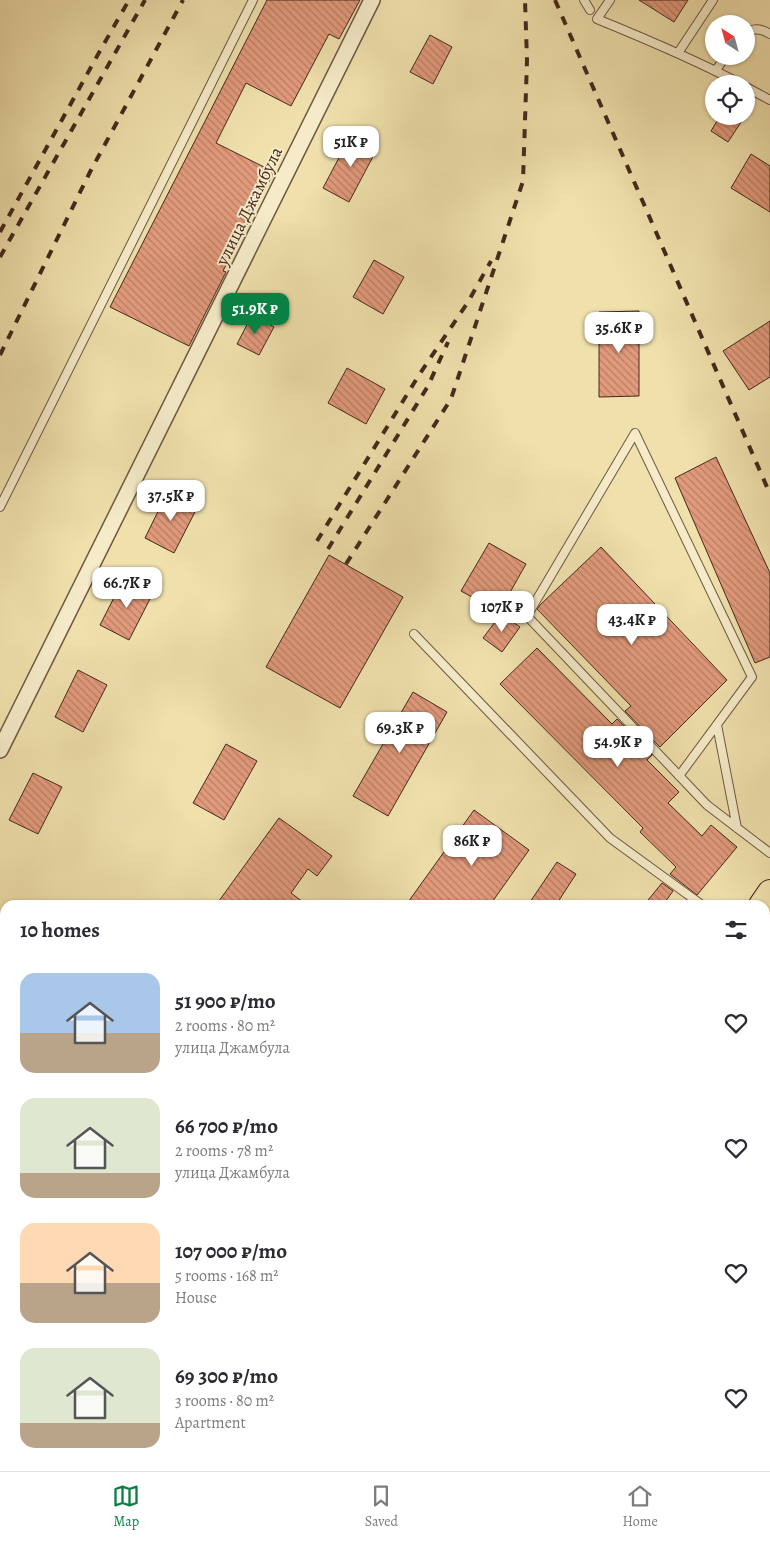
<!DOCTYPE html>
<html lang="en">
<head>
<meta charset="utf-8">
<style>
	body { margin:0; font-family:Alegreya,serif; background:#f2f2f3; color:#2b2b33; height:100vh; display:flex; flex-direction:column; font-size:19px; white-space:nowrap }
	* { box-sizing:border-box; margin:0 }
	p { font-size:16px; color:#7c7c81 }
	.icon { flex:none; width:28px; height:28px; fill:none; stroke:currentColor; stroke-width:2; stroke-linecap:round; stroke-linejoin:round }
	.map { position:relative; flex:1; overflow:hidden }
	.sheet { position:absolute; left:0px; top:900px; width:770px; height:571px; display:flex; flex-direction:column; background:#fff; border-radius:15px 15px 0 0; box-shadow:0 1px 4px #0004 }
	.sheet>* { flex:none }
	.needle { width:32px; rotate:324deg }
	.controls { position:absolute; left:705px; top:15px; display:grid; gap:10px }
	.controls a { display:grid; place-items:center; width:50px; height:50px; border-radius:50%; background:#fff; box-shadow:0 1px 4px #0004; font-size:25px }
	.price { position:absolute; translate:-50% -42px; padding:0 11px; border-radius:10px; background:#fff; color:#222; font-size:16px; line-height:32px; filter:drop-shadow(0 1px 2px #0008) }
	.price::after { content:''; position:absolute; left:50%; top:30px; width:15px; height:11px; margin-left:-8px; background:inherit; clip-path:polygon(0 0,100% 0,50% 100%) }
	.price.current { background:#0b8043; color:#fff }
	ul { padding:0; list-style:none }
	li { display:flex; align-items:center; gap:15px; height:125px; padding:0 20px }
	li span { display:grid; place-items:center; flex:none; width:140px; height:100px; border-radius:15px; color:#555 }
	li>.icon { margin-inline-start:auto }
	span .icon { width:60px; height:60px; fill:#fffc; stroke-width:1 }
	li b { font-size:21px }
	h2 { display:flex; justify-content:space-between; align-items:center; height:60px; padding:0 20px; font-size:21px }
	.tab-bar { display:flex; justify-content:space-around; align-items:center; height:70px; border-top:1px solid #e1e1e2; background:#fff; font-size:14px; color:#7c7c81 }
	.tab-bar a { display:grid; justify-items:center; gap:2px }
	.tab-bar .current { color:#0b8043 }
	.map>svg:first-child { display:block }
	.building { fill:url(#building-back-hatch); stroke:#44291d }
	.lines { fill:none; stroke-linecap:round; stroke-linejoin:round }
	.lane-casing { stroke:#6f5741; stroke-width:10 }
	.street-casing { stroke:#6f5741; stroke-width:18 }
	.primary-casing { stroke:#44291d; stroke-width:26 }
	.lane { stroke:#f5ebc9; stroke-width:8 }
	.street { stroke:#f5ebc9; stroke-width:15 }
	.primary { stroke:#efe0ac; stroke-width:24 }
	.rail { stroke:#44291d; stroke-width:4; stroke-dasharray:9 9; stroke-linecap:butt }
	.labels { text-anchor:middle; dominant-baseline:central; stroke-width:4; stroke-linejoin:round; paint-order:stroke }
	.street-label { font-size:18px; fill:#44291d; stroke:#f5ebc9 }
</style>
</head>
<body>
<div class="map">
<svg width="770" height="1471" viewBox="0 0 770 1471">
	<defs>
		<pattern id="building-back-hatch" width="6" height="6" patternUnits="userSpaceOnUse" patternTransform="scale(1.25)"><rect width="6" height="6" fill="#e29a7c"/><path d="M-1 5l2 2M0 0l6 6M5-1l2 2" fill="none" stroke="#b97e65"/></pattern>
	</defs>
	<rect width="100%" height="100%" fill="#efe0ac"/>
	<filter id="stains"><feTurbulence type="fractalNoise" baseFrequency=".004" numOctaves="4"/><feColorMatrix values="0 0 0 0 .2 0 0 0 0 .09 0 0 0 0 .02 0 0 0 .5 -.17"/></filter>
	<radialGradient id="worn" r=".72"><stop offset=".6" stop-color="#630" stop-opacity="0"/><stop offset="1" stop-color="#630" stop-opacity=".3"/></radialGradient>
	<path class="building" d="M 267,0 L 360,0 L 339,39 L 329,34 L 291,106 L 246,83 L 216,143 L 274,172 L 223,271 L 226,272 L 189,346 L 110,307 Z
		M 639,0 L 688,0 L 674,22 Z
		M 430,35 L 452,47 L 433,84 L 410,72 Z
		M 720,116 L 745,116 L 728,142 L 711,131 Z
		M 352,133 L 378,147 L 349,202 L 323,188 Z
		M 751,154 L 770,166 L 770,212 L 731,188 Z
		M 374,260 L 404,277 L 383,314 L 353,297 Z
		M 639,311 L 639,396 L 599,397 L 599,312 Z
		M 252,315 L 274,327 L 259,355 L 237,344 Z
		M 770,321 L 770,377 L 749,390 L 723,351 Z
		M 347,368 L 385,389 L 366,424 L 328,403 Z
		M 716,457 L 770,573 L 770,657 L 755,663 L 675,478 Z
		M 168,491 L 198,506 L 174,553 L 145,538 Z
		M 489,543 L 526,564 L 499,612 L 461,591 Z
		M 601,547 L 727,680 L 660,747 L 625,711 L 631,706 L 537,609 L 540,605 Z
		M 329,555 L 403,597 L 340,708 L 266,667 Z
		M 124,578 L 153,593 L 129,640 L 100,625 Z
		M 501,614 L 520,627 L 502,652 L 483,638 Z
		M 537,648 L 612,724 L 617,719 L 652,755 L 647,760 L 679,792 L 668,803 L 702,836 L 711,825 L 737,847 L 697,895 L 670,874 L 676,867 L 640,832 L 643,828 L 500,684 Z
		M 78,670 L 107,685 L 83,732 L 55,717 Z
		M 413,692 L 447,712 L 388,816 L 353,796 Z
		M 226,744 L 257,761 L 224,820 L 193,803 Z
		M 33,773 L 62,787 L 38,834 L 9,820 Z
		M 474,810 L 529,850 L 490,905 L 406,905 Z
		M 279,818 L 332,856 L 317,876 L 308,869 L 291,893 L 307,905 L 216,905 Z
		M 557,862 L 576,874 L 556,905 L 528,905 Z
		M 662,883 L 673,891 L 663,905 L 644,905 Z"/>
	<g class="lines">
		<defs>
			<path id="lane" d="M 584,0 L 590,10
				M 610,0 L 597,19 C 646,39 694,59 741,84
				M 746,34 C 753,27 762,29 770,34
				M 678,53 L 713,0
				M 716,70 L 726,56
				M 746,87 L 770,100
				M 0,507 L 253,0
				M 414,634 L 610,838 L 702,905
				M 717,725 L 737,828
				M 679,776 L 752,677 L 635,433 L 527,616 L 707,805 L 770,853
				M 765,1039 L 770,1042
				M 765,1057 L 770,1050
				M 469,1471 L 473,1466
				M 551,1471 L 555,1466"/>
			<path id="street" d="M 0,750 L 372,0"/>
			<path id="primary" d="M 761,905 L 770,892
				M 364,1471 L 367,1466"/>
		</defs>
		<use href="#lane" class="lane-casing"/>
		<use href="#street" class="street-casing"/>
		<use href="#primary" class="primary-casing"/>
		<use href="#lane" class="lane"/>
		<use href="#street" class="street"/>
		<use href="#primary" class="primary"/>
		<path class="rail" d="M 555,0 L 770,494
			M 0,232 L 101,49 L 129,0
			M 0,257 L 145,0
			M 0,355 L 90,172 L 183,0
			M 317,541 L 419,375 L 468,302 L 491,261
			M 328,549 L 428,386 L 448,342
			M 346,564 L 451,399 L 523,181 L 527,60 L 525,0"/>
	</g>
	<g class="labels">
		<g class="street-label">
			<text transform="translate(249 206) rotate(-64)">улица Джамбула</text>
		</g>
	</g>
	<rect width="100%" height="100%" filter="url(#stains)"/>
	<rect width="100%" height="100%" fill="url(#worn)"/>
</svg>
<div class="controls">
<a><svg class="needle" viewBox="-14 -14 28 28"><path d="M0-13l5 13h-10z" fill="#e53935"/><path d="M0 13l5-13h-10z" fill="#7c7c81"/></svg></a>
<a><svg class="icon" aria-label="locate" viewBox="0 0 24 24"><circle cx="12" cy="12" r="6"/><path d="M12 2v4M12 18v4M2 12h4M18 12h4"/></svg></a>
</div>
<b class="price" style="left:351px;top:168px">51K ₽</b>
<b class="price current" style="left:255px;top:335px">51.9K ₽</b>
<b class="price" style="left:619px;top:354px">35.6K ₽</b>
<b class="price" style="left:171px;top:522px">37.5K ₽</b>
<b class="price" style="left:127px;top:609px">66.7K ₽</b>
<b class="price" style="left:502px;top:633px">107K ₽</b>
<b class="price" style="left:632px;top:646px">43.4K ₽</b>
<b class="price" style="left:400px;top:754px">69.3K ₽</b>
<b class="price" style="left:618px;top:768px">54.9K ₽</b>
<b class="price" style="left:472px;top:867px">86K ₽</b>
<section class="sheet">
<h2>10 homes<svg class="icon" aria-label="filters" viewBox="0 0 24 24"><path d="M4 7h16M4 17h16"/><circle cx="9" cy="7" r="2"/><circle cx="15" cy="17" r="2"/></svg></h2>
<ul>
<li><span style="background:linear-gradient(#a9c7e8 60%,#b9a48a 0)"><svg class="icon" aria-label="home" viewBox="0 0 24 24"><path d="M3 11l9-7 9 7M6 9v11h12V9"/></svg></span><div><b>51 900 ₽/mo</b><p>2 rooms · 80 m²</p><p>улица Джамбула</p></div><svg class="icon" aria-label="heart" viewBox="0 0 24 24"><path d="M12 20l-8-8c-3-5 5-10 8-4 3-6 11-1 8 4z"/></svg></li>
<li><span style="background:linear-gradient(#dfe7d0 75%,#b9a48a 0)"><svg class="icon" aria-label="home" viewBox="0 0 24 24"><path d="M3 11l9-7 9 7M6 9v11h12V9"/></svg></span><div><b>66 700 ₽/mo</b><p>2 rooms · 78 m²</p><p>улица Джамбула</p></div><svg class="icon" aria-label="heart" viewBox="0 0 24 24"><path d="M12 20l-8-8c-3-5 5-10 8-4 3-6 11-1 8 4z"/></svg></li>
<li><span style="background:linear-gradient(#ffd9b3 60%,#b9a48a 0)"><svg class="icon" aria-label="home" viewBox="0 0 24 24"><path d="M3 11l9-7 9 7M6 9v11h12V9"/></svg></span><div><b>107 000 ₽/mo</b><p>5 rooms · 168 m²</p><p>House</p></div><svg class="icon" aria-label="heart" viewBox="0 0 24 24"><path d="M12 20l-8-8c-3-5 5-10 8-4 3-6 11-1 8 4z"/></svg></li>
<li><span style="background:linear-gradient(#dfe7d0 75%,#b9a48a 0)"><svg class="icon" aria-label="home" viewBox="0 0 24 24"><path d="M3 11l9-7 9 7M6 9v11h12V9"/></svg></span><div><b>69 300 ₽/mo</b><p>3 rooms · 80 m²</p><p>Apartment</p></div><svg class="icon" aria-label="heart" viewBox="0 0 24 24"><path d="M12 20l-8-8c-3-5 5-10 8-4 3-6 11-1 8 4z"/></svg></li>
</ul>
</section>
</div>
<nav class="tab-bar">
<a class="current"><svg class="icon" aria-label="map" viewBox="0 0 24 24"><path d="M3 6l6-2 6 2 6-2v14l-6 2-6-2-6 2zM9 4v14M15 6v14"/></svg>Map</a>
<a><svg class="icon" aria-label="saved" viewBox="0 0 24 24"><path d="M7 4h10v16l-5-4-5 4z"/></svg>Saved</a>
<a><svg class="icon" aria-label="home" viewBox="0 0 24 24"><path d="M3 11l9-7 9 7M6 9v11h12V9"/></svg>Home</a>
</nav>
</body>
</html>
